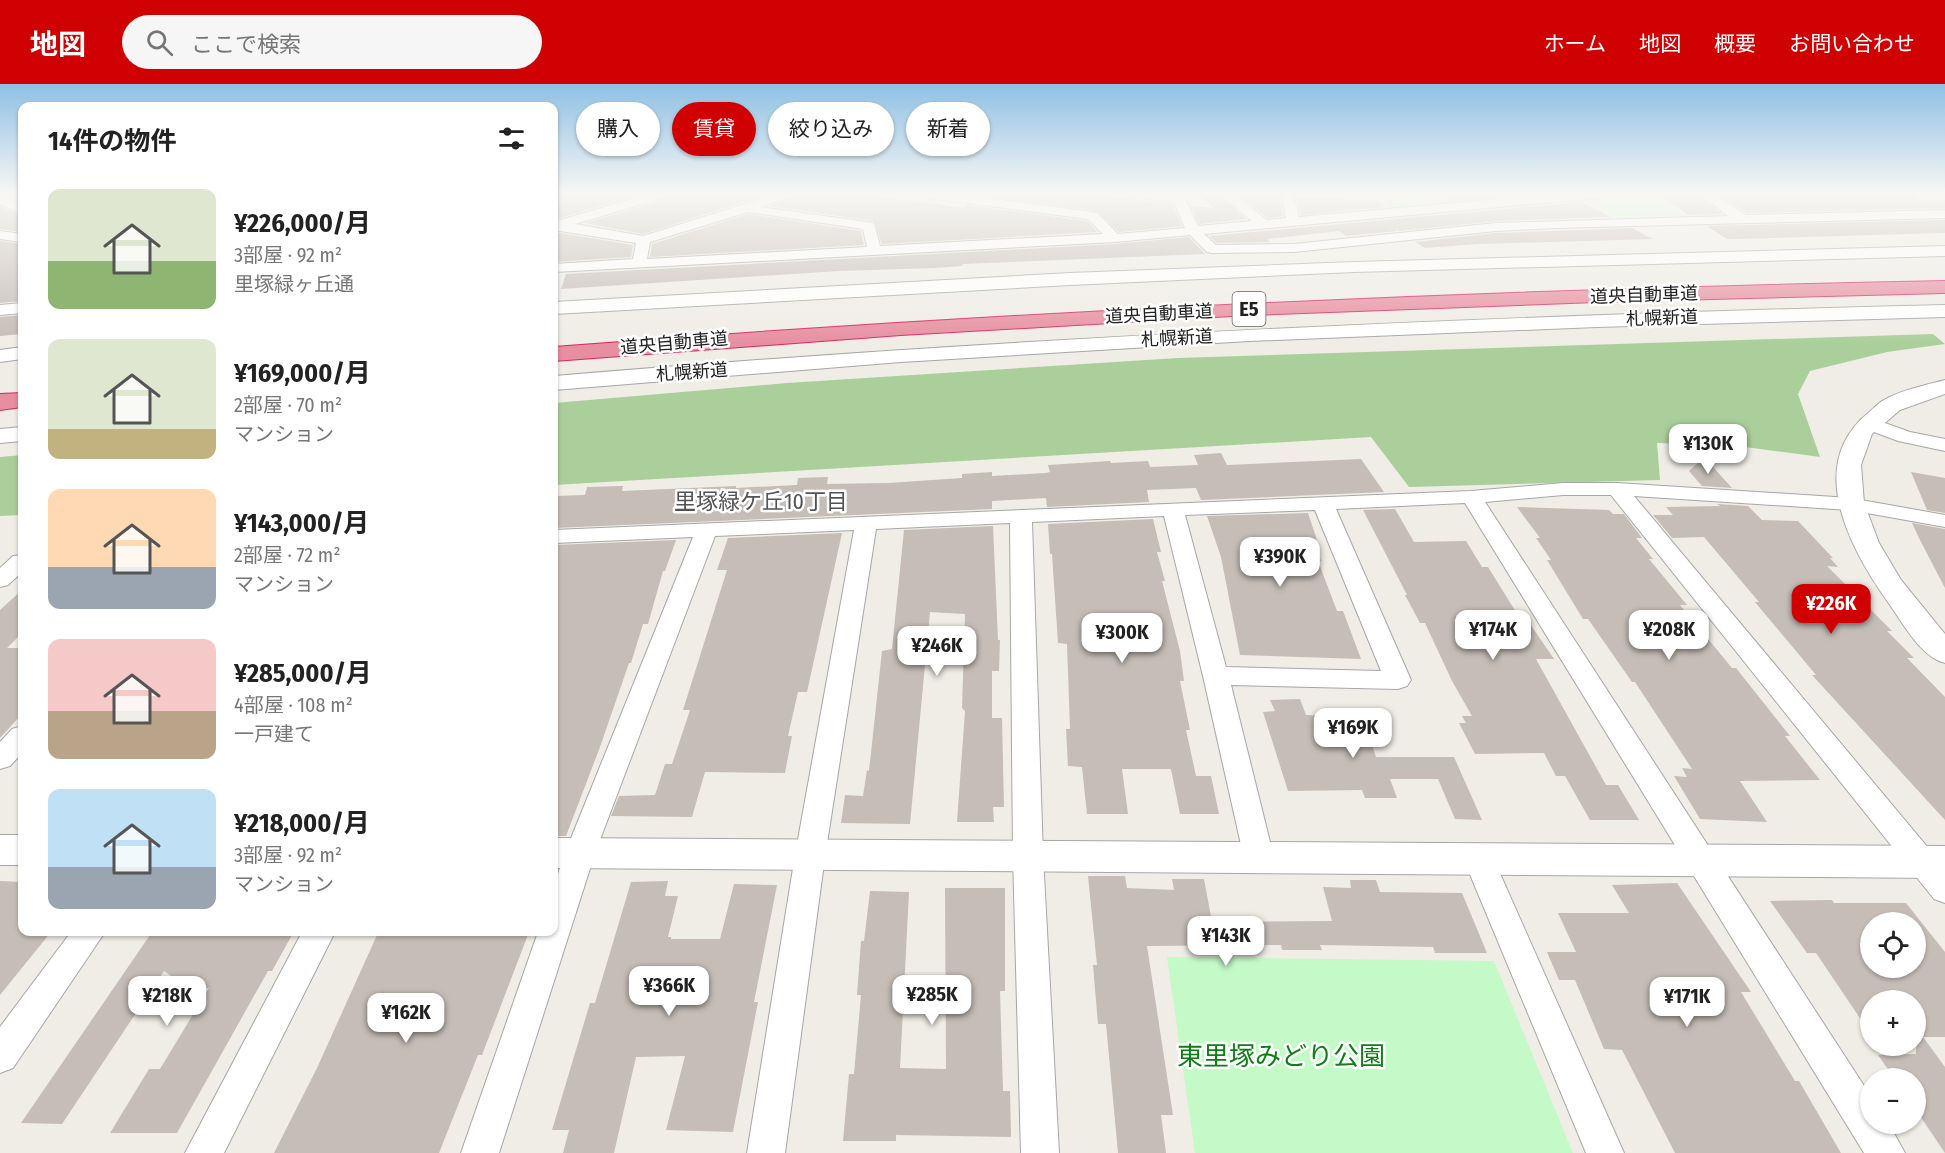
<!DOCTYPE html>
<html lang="ja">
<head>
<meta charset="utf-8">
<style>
	body { margin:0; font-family:"Fira Sans Condensed","Noto Sans JP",sans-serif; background:#f6f6f6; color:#222; height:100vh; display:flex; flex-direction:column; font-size:22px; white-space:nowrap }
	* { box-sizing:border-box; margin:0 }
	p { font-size:20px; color:#767676 }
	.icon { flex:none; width:33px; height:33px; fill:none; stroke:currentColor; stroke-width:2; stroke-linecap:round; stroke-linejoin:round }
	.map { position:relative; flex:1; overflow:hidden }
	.drawer { position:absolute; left:18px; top:18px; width:540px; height:834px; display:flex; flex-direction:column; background:#fff; border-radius:12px; box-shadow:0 2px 4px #0004 }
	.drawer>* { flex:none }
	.guide { position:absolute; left:576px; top:18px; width:570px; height:54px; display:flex; gap:12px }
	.fabs { position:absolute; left:1860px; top:828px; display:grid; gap:12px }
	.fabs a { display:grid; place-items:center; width:66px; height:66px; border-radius:50%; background:#fff; box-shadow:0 2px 4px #0004; font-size:30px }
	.price { position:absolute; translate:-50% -51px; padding:0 14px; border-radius:12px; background:#fff; color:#222; font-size:20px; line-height:39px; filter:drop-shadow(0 2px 3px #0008) }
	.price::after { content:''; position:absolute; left:50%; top:36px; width:18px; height:14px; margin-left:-9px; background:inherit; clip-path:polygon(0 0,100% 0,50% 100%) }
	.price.selected { background:#cf0103; color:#fff }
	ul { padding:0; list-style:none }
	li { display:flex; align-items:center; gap:18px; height:150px; padding:0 30px }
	li span { display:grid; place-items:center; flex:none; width:168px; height:120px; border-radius:12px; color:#555 }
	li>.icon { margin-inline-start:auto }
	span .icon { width:72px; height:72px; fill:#fffc; stroke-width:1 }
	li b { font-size:26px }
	h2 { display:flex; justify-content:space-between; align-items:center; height:72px; padding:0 30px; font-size:26px }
	.chip { padding:0 21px; border-radius:27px; background:#fff; box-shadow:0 2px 4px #0004; font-size:21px; line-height:54px }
	.chip.selected { background:#cf0103; color:#fff }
	header { display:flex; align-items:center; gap:36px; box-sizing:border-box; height:84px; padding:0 30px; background:#cf0103; color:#fff }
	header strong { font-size:28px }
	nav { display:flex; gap:33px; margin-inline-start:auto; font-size:21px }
	.search { width:420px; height:54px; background:#f6f6f6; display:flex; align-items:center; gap:15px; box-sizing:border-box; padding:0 21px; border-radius:33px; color:#767676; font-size:22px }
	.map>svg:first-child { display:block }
	.forest { fill:#abcf9b }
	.park { fill:#c4f9c8 }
	.building { fill:#c5bdb6; fill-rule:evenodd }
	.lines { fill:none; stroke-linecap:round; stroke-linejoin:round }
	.minor-casing { stroke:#a7a7a7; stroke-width:2 }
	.tertiary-casing { stroke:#a7a7a7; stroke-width:2 }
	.motorway-casing { stroke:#da2766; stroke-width:2 }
	.minor { fill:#fff; fill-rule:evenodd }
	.tertiary { fill:#fff; fill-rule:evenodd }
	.motorway { fill:#e78fa0; fill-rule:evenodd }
	.labels { text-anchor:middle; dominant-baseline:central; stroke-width:5; stroke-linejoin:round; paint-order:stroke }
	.far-street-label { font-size:18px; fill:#202020; stroke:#fff }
	.shield { fill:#fff; stroke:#636363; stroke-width:1.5 }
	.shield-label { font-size:20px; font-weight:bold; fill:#202020 }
	.neighbourhood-label { font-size:22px; fill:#535353; stroke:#fff }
	.near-park-label { font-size:26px; fill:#0c8015; stroke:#fff }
</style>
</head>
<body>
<header>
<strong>地図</strong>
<div class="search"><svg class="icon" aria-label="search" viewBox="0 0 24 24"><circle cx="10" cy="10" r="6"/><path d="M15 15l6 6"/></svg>ここで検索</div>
<nav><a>ホーム</a><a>地図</a><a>概要</a><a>お問い合わせ</a></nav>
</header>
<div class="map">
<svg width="1945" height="1069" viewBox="0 0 1945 1069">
	<rect width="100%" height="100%" fill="#f0ede6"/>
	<path class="forest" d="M 1933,250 L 1945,260 L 1887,268 L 1810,287 L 1798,310 L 1820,373 L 1738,362 L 1657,359 L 1660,396 L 1409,403 L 1371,353 L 554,401 L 554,319 L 787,299 L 1178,274 Z
		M 22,371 L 22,431 L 0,432 L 0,373 Z"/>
	<path class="park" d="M 1384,110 L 1418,110 L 1421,120 L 1390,124 Z
		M 1645,111 L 1686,132 L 1617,133 L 1588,117 Z
		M 1167,873 L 1494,877 L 1573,1069 L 1195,1069 Z"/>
	<path class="building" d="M 554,110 L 640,110 L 554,136 Z
		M 670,110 L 769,110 L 643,150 L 585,139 L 667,115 Z
		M 798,110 L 859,110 L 964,124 L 967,121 L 1087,137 L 1098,148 L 882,160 L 874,137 L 770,122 Z
		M 1089,110 L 1172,120 L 1182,142 L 1119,148 L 1097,127 L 978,111 Z
		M 1197,110 L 1218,110 L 1246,135 L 1199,140 L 1191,122 L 1214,124 Z
		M 1238,110 L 1279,112 L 1283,132 L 1268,134 Z
		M 1444,110 L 1529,110 L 1449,117 Z
		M 1657,110 L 1697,110 L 1722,130 L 1689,131 Z
		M 1717,110 L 1909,110 L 1920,117 L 1945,116 L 1945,124 L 1747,129 Z
		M 1296,113 L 1379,117 L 1385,123 L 1301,131 Z
		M 1581,118 L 1611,133 L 1496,137 L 1399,147 L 1395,144 L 1397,147 L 1346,152 L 1339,147 L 1267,155 L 1270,158 L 1217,159 L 1209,152 Z
		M 0,123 L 22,131 L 22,148 L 0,145 Z
		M 748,130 L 861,147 L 864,161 L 650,173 L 652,160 Z
		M 1945,136 L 1945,149 L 1773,154 L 1727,155 L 1707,142 Z
		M 1632,144 L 1653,155 L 1477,160 L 1425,164 L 1415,158 L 1496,149 Z
		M 554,148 L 633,161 L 631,173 L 554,178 Z
		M 1189,153 L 1205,170 L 962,180 L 963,182 L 934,184 L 839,187 L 561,205 L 566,190 L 1115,160 Z
		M 0,157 L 22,160 L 22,217 L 0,219 Z
		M 22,231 L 22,250 L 0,252 L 0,233 Z
		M 1221,369 L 1227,381 L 1361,375 L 1384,408 L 1201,416 L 1196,404 L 1147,406 L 1149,418 L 1047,423 L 1046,414 L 992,417 L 992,425 L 554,444 L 554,412 L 585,411 L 587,403 L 623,402 L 622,407 L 736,402 L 736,404 L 797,401 L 798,394 L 828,393 L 827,400 L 888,399 L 962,394 L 962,390 L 992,388 L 992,392 L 1046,389 L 1050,388 L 1048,381 L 1110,377 L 1111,379 L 1148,377 L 1150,383 L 1198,381 L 1194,371 Z
		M 1704,373 L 1732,404 L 1702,402 L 1689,387 Z
		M 1911,388 L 1945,394 L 1945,429 L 1927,426 Z
		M 1717,420 L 1748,422 L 1762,436 L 1798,437 L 1833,474 L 1830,474 L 1838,483 L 1827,482 L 1892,547 L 1887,547 L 1914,574 L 1907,574 L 1945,613 L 1945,736 L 1812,591 L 1816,591 L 1755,518 L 1759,518 L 1704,453 L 1672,454 L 1653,431 L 1673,431 L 1666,423 L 1720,422 Z
		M 1517,423 L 1609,426 L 1613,430 L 1624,430 L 1642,454 L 1636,454 L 1653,475 L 1649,475 L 1687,521 L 1680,521 L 1732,584 L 1736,584 L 1790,652 L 1785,652 L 1820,696 L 1740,697 L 1767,738 L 1700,735 L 1674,692 L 1687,693 L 1682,684 L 1692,685 L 1635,598 L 1632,598 L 1588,535 L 1583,535 L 1547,476 L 1551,476 L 1536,454 L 1540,454 Z
		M 1395,425 L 1414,458 L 1466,457 L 1482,483 L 1488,483 L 1516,528 L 1522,528 L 1554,575 L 1536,575 L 1606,701 L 1618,701 L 1639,736 L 1590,736 L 1565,692 L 1556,692 L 1544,669 L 1475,670 L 1459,639 L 1466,639 L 1462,632 L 1472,632 L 1452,597 L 1425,539 L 1420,539 L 1405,511 L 1407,511 L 1363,426 Z
		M 1308,429 L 1317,456 L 1313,455 L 1321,477 L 1318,477 L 1337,527 L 1343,527 L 1361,575 L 1240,571 L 1221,473 L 1207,432 Z
		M 1153,435 L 1161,468 L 1157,468 L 1165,497 L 1162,497 L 1180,567 L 1184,597 L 1180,597 L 1190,646 L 1186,646 L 1196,692 L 1211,692 L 1219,730 L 1180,730 L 1171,685 L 1122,685 L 1128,730 L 1087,730 L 1082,683 L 1068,682 L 1066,645 L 1070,645 L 1067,560 L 1058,559 L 1052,470 L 1050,470 L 1048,440 Z
		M 1912,439 L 1945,445 L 1945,504 L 1920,456 Z
		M 993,442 L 998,556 L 1000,556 L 999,587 L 992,587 L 992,634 L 1002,634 L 1004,723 L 993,723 L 994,738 L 957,738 L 965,627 L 962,624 L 965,530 L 930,528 L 910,740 L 841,739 L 845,711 L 863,712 L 867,686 L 869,687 L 882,567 L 892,565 L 904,446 Z
		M 842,449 L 807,608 L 798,608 L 788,652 L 792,652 L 785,689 L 705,688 L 692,733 L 611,732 L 619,712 L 655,711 L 665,680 L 672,680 L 690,626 L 683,626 L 727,486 L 717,486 L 728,454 Z
		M 676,456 L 665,487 L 663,487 L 648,540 L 643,540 L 631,579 L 629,579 L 600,663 L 566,752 L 554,752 L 554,461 Z
		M 22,506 L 22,549 L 7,564 L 22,564 L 22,630 L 0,654 L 0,526 Z
		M 1300,615 L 1306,631 L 1363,633 L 1376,673 L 1454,673 L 1482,736 L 1455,735 L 1438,695 L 1390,695 L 1397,714 L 1365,714 L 1362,706 L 1288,707 L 1263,628 L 1275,627 L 1270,616 Z
		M 1088,792 L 1125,792 L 1127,804 L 1174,806 L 1172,795 L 1204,795 L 1212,838 L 1332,837 L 1323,803 L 1351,804 L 1350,796 L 1376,796 L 1380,808 L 1462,809 L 1487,869 L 1435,869 L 1433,863 L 1320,861 L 1322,866 L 1282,866 L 1281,861 L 1147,862 L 1173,1031 L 1161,1031 L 1166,1069 L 1118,1069 L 1106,940 L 1098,940 L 1093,881 L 1097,881 Z
		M 0,797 L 22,798 L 22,848 L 51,848 L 0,911 Z
		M 668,797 L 665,812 L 678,812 L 668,853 L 671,853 L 671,855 L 720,855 L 734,800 L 777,801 L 754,918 L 758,918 L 733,1048 L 666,1046 L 685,972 L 636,973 L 614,1069 L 563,1069 L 569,1046 L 552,1046 L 590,919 L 595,919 L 631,798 Z
		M 1677,799 L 1751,908 L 1741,908 L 1795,997 L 1799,997 L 1841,1069 L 1675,1069 L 1622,966 L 1604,965 L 1575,896 L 1559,896 L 1547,868 L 1576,868 L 1558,829 L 1629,829 L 1612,801 Z
		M 945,804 L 1005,804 L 1005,907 L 1000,907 L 1003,1007 L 1010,1007 L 1011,1053 L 896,1051 L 896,1057 L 843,1057 L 849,990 L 854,990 L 861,911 L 857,911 L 861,857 L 864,857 L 870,807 L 909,808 L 900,984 L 946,985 Z
		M 1832,816 L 1834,819 L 1906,819 L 1945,868 L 1945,953 L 1923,953 L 1945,983 L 1945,1069 L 1916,1026 L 1916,994 L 1894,994 L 1878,971 L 1916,970 L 1916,916 L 1870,916 L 1870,949 L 1816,869 L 1807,869 L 1770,817 ZM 1870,838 L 1916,838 L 1916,884 L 1870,884 Z
		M 466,848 L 529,848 L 482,971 L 478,971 L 439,1069 L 274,1069 L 317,984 L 377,851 Z
		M 150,851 L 292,851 L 272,887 L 268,887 L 177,1049 L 110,1049 L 149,985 L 160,985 L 209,904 L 189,904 L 164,887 L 62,1040 L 21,1039 Z"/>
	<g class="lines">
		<defs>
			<path id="minor" d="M 648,110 L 668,110 L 666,113 L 575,140 L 643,152 L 777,110 L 796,110 L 761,123 L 874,139 L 880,162 L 1103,150 L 1088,135 L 928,114 L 922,110 L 957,110 L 1092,128 L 1097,129 L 1118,150 L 1185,144 L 1174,118 L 1143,114 L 1137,110 L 1184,112 L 1198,142 L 1252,137 L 1220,110 L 1234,110 L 1267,136 L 1286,134 L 1281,110 L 1293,110 L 1299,133 L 1555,110 L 1604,110 L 1598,114 L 1204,150 L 1216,161 L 1294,160 L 1496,139 L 1728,132 L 1699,110 L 1713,110 L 1746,131 L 1945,126 L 1945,134 L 1556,144 L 1496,147 L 1294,168 L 1212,169 L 1207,168 L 1190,151 L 1115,158 L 554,188 L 554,180 L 633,175 L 636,159 L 554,146 L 554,138 ZM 748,128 L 863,145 L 867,163 L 647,175 L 650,158 Z
				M 0,113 L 22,121 L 22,129 L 0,121 Z
				M 0,147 L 22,150 L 22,158 L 0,155 Z
				M 22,219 L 22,229 L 0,231 L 0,221 Z
				M 1868,333 L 1910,348 L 1945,355 L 1945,367 L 1898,357 L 1861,343 L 1859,339 L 1861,335 Z
				M 1563,399 L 1617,399 L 1850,414 L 1945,431 L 1945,443 L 1850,426 L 1634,412 L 1945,784 L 1945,819 L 1934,815 L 1611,411 L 1563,411 L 1485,418 L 1870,1011 L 1870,1040 L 1889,1040 L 1905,1069 L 1864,1069 L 1465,419 L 1336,425 L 1411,596 L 1407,602 L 1398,605 L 1231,601 L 1274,774 L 1270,783 L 1259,786 L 1248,783 L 1244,774 L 1203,592 L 1164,432 L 1032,438 L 1043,772 L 1059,1069 L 1021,1069 L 1013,772 L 1010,439 L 876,445 L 825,772 L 785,1069 L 747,1069 L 795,772 L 854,446 L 715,452 L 595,769 L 499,1069 L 461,1069 L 538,848 L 554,848 L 554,802 L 565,769 L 693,453 L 554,459 L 554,446 L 1471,407 ZM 1315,426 L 1381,587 L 1226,583 L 1185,431 Z
				M 22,471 L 22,488 L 8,501 L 0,503 L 0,484 L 13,472 Z
				M 22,642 L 22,669 L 10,682 L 0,685 L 0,658 L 12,645 Z
				M 1479,764 L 1490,767 L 1494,776 L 1624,1069 L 1586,1069 L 1464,776 L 1468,767 Z
				M 71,848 L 105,848 L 13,984 L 0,989 L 0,943 Z
				M 302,848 L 335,848 L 224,1069 L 185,1069 Z"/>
			<path id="tertiary" d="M 1945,162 L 1945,172 L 1354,188 L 1070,201 L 554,230 L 554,218 L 1070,189 L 1354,178 Z
				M 1945,221 L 1945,233 L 1597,243 L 1249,257 L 901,278 L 554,306 L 554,292 C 1017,253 1480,232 1945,221 Z
				M 22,263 L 22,275 L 0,278 L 0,266 Z
				M 1945,296 L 1945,310 L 1900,326 L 1872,350 L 1861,381 L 1864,419 L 1879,459 L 1901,496 L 1945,550 L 1945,579 C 1921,573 1904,541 1890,521 C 1852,468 1804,383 1867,330 C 1872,326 1878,319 1884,316 C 1901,306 1926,301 1945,296 Z
				M 22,343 L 22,357 L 0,359 L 0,345 Z
				M 0,751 L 22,751 L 22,781 L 0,781 Z
				M 554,754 L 1945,762 L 1945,794 L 554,784 Z"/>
			<path id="motorway" d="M 1945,197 L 1945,209 L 1597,218 L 1249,231 L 901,251 L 554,277 L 554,263 C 1017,227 1481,206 1945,197 Z
				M 22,309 L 22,323 L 0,326 L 0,310 Z"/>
		</defs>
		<use href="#minor" class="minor-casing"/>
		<use href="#tertiary" class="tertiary-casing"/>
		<use href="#motorway" class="motorway-casing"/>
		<use href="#minor" class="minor"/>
		<use href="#tertiary" class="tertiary"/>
		<use href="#motorway" class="motorway"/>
	</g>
	<linearGradient id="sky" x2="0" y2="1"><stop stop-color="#8ec0e4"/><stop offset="0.42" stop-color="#f8f7f4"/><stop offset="1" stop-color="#f8f7f4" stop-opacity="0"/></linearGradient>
	<rect width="1945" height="260" fill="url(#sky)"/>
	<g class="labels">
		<g class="far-street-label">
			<text transform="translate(1644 211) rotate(-2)">道央自動車道</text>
			<text transform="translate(1159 230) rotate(-3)">道央自動車道</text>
			<text transform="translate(1662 234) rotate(-2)">札幌新道</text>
			<text transform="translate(1177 254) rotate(-3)">札幌新道</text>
			<text transform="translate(674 259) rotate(-5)">道央自動車道</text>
			<text transform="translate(692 288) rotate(-4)">札幌新道</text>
		</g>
		<rect class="shield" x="1232.5" y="208" width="33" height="34" rx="4.5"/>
		<g class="shield-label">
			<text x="1249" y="225">E5</text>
		</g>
		<g class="neighbourhood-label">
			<text x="761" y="417">里塚緑ケ丘10丁目</text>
		</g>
		<g class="near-park-label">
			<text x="1281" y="972">東里塚みどり公園</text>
		</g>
	</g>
</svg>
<div class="fabs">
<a><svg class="icon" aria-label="locate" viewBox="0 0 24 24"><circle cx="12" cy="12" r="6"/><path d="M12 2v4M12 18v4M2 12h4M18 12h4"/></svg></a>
<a>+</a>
<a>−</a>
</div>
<b class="price" style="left:1708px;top:391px">¥130K</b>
<b class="price" style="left:1280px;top:504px">¥390K</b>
<b class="price selected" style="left:1831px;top:551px">¥226K</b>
<b class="price" style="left:1493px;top:577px">¥174K</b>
<b class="price" style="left:1669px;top:577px">¥208K</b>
<b class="price" style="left:1122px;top:580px">¥300K</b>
<b class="price" style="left:937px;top:593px">¥246K</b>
<b class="price" style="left:1353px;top:675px">¥169K</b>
<b class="price" style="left:1226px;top:883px">¥143K</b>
<b class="price" style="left:669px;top:933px">¥366K</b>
<b class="price" style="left:932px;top:942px">¥285K</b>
<b class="price" style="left:167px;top:943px">¥218K</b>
<b class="price" style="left:1687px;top:944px">¥171K</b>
<b class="price" style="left:406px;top:960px">¥162K</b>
<div class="guide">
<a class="chip">購入</a>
<a class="chip selected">賃貸</a>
<a class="chip">絞り込み</a>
<a class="chip">新着</a>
</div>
<section class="drawer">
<h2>14件の物件<svg class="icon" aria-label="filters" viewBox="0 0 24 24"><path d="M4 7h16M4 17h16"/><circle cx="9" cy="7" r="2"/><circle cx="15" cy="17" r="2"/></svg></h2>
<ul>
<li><span style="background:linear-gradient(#dfe7d0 60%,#8fb573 0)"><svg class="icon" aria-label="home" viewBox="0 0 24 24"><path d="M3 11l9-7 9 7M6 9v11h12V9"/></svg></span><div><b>¥226,000/月</b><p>3部屋 · 92 m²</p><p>里塚緑ヶ丘通</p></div></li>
<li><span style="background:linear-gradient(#dfe7d0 75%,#c2b280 0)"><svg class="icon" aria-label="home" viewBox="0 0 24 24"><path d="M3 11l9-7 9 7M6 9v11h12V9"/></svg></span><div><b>¥169,000/月</b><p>2部屋 · 70 m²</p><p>マンション</p></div></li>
<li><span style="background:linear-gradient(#ffd9b3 65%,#9aa5b1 0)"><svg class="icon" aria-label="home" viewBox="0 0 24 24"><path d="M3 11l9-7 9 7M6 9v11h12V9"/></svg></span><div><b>¥143,000/月</b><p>2部屋 · 72 m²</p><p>マンション</p></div></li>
<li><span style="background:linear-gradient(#f6c9c9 60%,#b9a48a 0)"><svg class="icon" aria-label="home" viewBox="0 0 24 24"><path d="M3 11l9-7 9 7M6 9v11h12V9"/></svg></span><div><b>¥285,000/月</b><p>4部屋 · 108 m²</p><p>一戸建て</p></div></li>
<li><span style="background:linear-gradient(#bfe0f5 65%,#9aa5b1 0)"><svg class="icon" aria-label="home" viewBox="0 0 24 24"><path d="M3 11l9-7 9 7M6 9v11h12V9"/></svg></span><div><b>¥218,000/月</b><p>3部屋 · 92 m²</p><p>マンション</p></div></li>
</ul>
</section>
</div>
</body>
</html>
